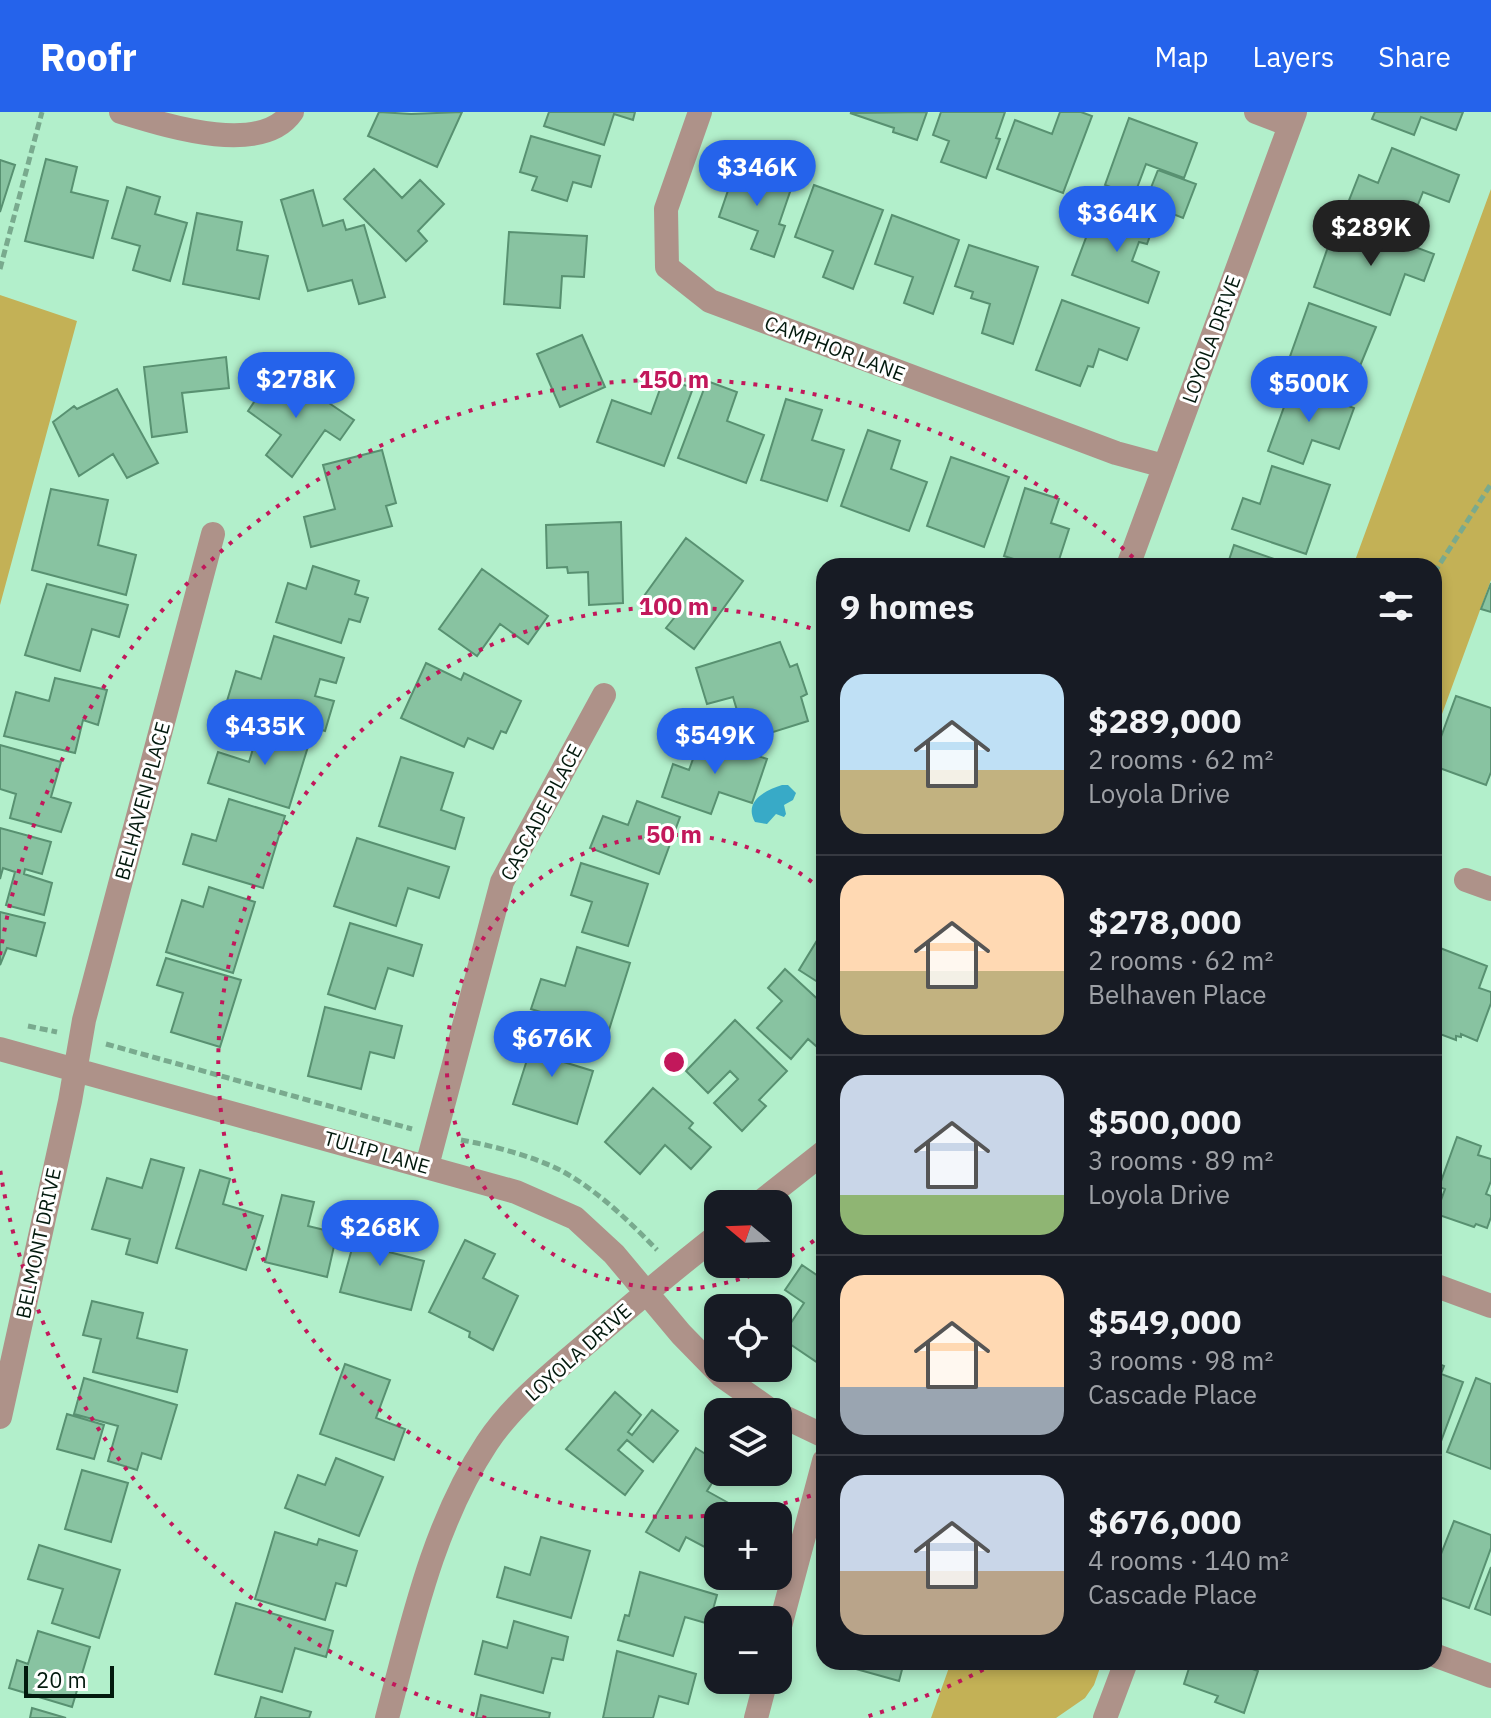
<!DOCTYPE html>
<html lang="en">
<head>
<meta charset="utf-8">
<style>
	body { margin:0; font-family:"IBM Plex Sans",sans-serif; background:#20242c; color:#f1f3f6; height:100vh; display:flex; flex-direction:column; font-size:30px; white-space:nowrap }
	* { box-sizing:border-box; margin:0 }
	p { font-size:26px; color:#9ea1a6 }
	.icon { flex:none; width:44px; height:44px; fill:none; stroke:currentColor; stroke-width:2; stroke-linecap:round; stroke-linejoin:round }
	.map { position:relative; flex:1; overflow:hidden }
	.side { position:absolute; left:816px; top:446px; width:626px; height:1112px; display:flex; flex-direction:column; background:#171b24; border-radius:24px; box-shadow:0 4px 12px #0003 }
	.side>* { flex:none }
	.needle { width:52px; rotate:289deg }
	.tools { position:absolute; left:704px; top:1078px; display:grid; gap:16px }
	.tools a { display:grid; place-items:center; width:88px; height:88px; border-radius:16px; background:#171b24; box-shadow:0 4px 12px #0003; font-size:40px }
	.scale { position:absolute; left:24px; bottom:20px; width:90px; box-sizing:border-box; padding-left:8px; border:4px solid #031a0e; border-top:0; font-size:22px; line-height:28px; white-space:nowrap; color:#031a0e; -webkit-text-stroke:6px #fff; paint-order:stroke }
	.price { position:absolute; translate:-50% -68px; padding:0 18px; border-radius:28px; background:#2563eb; color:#fff; font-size:26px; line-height:52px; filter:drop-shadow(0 2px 4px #0008) }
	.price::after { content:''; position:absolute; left:50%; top:48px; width:24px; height:18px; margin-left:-12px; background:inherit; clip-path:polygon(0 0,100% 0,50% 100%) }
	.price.on { background:#222; color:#fff }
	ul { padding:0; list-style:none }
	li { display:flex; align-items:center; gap:24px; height:200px; padding:0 24px }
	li+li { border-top:2px solid #363941 }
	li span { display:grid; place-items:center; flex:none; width:224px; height:160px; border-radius:24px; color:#555 }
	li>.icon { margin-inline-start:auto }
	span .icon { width:96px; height:96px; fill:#fffc; stroke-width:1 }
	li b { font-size:34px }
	h2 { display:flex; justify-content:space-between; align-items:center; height:96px; padding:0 24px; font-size:34px }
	header { display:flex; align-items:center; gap:48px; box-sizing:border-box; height:112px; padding:0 40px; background:#2563eb; color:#fff }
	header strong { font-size:38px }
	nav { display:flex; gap:44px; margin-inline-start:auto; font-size:28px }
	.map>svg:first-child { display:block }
	.green { fill:#c3b156 }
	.water { fill:#38aac7 }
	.building { fill:#88c3a1; stroke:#589171; stroke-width:2 }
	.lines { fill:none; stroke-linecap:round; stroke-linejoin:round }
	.path { stroke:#79aa8e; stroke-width:5; stroke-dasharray:8 4; stroke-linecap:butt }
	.minor { stroke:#ae9289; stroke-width:24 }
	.ring { fill:none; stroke:#c2185b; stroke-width:4; stroke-dasharray:4 8 }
	.labels { text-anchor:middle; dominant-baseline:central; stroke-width:6; stroke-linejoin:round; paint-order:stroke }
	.street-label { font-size:20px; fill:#031a0e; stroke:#fff }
	.centre { fill:#c2185b; stroke:#fff; stroke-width:4 }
	.ring-label { font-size:24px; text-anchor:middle; font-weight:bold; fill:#c2185b; stroke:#fff; stroke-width:6; stroke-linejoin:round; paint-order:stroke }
</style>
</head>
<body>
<header>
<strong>Roofr</strong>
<nav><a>Map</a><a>Layers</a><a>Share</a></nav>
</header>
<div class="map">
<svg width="1491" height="1606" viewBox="0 0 1491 1606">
	<rect width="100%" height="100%" fill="#b2efcb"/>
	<path class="green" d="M 1491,77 L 1491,468 L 1434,624 L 1434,454 L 1353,454 Z
		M 0,183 L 77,209 L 0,493 Z
		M 951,1550 L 1102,1550 L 1094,1573 L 1085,1586 L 1056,1606 L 931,1606 Z"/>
	<path class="water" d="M 782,673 L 788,673 L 796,681 L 793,688 L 784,693 L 786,702 L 784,705 L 776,702 L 767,712 L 755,710 C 743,689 766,678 782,673 Z"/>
	<path class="building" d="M 379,0 L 411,2 L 462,0 L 437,55 L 368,24 Z
		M 549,0 L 635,0 L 633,8 L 614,2 L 604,33 L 544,14 Z
		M 927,0 L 917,28 L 893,20 L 894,16 L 850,1 Z
		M 941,0 L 1005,0 L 996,26 L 1000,27 L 986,66 L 941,50 L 949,29 L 933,23 Z
		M 1060,0 L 1081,0 L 1092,4 L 1063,81 L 997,57 L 1015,8 L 1052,22 Z
		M 1375,0 L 1463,0 L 1456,18 L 1421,5 L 1414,23 L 1372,7 Z
		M 1129,6 L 1197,31 L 1184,66 L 1146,52 L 1134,84 L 1105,73 Z
		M 531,24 L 600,44 L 591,75 L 573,70 L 567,89 L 532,78 L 537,65 L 520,60 Z
		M 1392,36 L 1459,63 L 1449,90 L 1423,80 L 1409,115 L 1348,91 L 1359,63 L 1378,71 Z
		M 46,47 L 77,55 L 71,80 L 108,89 L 93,146 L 25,129 Z
		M 0,48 L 15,53 L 0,100 Z
		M 736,55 L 792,74 L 779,112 L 785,114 L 774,145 L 751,137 L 758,119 L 719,105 Z
		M 374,57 L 402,86 L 420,68 L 444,92 L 418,119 L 427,129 L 406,149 L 344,87 Z
		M 1158,58 L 1196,72 L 1183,106 L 1145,91 Z
		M 814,73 L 883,98 L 853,177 L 823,165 L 833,139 L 795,125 Z
		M 127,75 L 160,85 L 155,102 L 187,111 L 170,169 L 133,158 L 140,134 L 112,126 Z
		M 313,78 L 323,114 L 343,108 L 346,118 L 364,113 L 385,185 L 359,192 L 352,168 L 308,179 L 281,88 Z
		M 1099,91 L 1155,110 L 1147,132 L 1139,130 L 1132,149 L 1159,160 L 1148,191 L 1072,163 Z
		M 197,101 L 242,110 L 237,138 L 268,144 L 259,187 L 183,172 Z
		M 892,103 L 959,128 L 933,202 L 904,191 L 913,165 L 875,152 Z
		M 1348,110 L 1434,142 L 1424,169 L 1405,162 L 1390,203 L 1314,175 L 1329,132 L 1338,135 Z
		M 509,120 L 587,124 L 584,165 L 562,164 L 560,196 L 504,192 Z
		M 969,133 L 1038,155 L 1013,232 L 982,221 L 990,192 L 971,186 L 973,180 L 955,174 Z
		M 1062,188 L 1139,216 L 1127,248 L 1099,237 L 1093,255 L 1088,254 L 1080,274 L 1036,258 Z
		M 1309,191 L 1376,215 L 1351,276 L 1287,253 Z
		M 582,223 L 605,275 L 560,295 L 537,242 Z
		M 226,245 L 229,276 L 182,281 L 187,320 L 152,325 L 144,255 Z
		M 277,256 L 354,308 L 340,328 L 325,318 L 292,365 L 266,343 L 281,323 L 248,299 Z
		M 664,266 L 693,276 L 664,354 L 597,330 L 612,288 L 651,302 Z
		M 707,269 L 737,280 L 727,309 L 764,323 L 746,371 L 678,346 Z
		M 1292,273 L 1354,296 L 1339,337 L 1312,328 L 1303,352 L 1268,339 Z
		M 117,277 L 158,351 L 127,366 L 113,342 L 79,364 L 53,310 L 74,294 L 77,297 Z
		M 786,287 L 822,298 L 812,328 L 844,338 L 827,389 L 761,368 Z
		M 868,318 L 900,329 L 891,357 L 927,370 L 909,419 L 841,394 Z
		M 382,338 L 396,391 L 386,394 L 392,414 L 311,435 L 304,405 L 335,397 L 323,353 Z
		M 951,345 L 1009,365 L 984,435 L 927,414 Z
		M 1272,354 L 1330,373 L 1306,442 L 1232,417 L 1243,386 L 1260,392 Z
		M 1025,376 L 1059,387 L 1051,411 L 1069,417 L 1057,454 L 1036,454 L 1004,444 Z
		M 51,377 L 108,388 L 98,433 L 136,443 L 126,483 L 32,458 Z
		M 621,410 L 623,491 L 589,493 L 588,460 L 568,461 L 567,455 L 547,456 L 546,413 Z
		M 686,426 L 743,469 L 694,537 L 666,516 L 674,506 L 644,484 Z
		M 1234,433 L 1294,454 L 1227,454 Z
		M 313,454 L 359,469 L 355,482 L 368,486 L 360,510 L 349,507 L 341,531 L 276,510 L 288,471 L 306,477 Z
		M 482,457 L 548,504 L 528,532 L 500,512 L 477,544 L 439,517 Z
		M 1491,471 L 1491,500 L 1481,497 Z
		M 47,472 L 128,493 L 119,525 L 92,517 L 80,559 L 25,543 Z
		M 274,524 L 344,546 L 336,571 L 320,567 L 315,584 L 334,589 L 325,619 L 227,589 L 236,559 L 261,567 Z
		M 780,530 L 790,555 L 797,552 L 807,582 L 801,585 L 808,609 L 751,627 L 750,625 L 745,625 L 733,585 L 707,592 L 696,556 Z
		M 426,551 L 461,568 L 464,561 L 521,589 L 506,621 L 501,619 L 493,637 L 468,626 L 464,635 L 401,606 Z
		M 55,566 L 107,578 L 98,613 L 83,608 L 75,641 L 4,624 L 16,580 L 49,589 Z
		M 1456,584 L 1491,596 L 1491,660 L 1486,673 L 1434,654 L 1434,644 Z
		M 261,610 L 311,625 L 289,696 L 208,671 L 218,640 L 249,650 Z
		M 701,625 L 767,647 L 752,691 L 719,680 L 711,702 L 662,685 L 673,652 L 689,658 Z
		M 0,633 L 61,650 L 51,685 L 71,691 L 61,720 L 10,706 L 16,682 L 0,677 Z
		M 401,645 L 453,661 L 441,698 L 464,706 L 455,737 L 379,714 Z
		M 229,687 L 285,704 L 263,776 L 183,752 L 192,722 L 216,729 Z
		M 637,689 L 680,705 L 659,762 L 590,736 L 603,704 L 628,713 Z
		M 0,716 L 51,730 L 42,762 L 25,757 L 24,762 L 52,771 L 44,803 L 6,793 L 15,760 L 3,756 L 0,767 Z
		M 357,726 L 449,755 L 439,786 L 408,776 L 396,814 L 334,794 Z
		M 581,751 L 648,772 L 628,834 L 582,820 L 592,790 L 571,783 Z
		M 209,775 L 255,790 L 233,861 L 166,840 L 182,788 L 203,795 Z
		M 0,800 L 45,811 L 36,844 L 7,836 L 0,853 Z
		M 350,811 L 422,833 L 413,864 L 388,856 L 375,897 L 328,882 Z
		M 821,822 L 824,824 L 824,874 L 799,858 Z
		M 577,835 L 630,851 L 608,921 L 531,897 L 541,867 L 565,874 Z
		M 1440,836 L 1487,854 L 1479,876 L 1491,880 L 1491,891 L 1477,929 L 1461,922 L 1461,925 L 1456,924 L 1456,928 L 1437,921 L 1439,914 L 1434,912 L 1434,850 Z
		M 166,846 L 241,868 L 220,935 L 171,920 L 183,881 L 157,873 Z
		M 785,857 L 824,893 L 824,941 L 808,927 L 791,947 L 757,916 L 782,889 L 768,876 Z
		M 325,895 L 402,914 L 394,946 L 370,940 L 361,977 L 308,964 Z
		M 735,908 L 787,959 L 759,988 L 766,994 L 742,1019 L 714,991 L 738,967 L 730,959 L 708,981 L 686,959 Z
		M 539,910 L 563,917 L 554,947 L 593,959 L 577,1012 L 513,992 Z
		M 653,976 L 693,1011 L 689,1016 L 711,1035 L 691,1057 L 665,1033 L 640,1062 L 605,1030 Z
		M 1434,1013 L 1440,1015 L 1434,1036 Z
		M 1457,1025 L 1481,1034 L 1478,1043 L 1491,1047 L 1491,1069 L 1486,1082 L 1491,1084 L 1491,1105 L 1487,1116 L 1476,1112 L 1474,1115 L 1436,1102 L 1445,1077 L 1439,1075 Z
		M 151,1047 L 184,1056 L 157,1151 L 126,1142 L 130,1127 L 92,1117 L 107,1066 L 142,1076 Z
		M 200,1058 L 230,1067 L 223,1092 L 263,1104 L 246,1158 L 176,1136 Z
		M 282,1083 L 314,1090 L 308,1114 L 337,1121 L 327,1165 L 265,1150 Z
		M 361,1104 L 392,1112 L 385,1139 L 424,1149 L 411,1198 L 340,1180 Z
		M 465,1128 L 495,1142 L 483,1166 L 518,1184 L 493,1238 L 469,1225 L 470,1220 L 429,1200 Z
		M 802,1153 L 824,1168 L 824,1255 L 781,1226 L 804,1191 L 785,1178 Z
		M 92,1189 L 143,1201 L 137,1226 L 187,1238 L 177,1280 L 93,1260 L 101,1227 L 83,1223 Z
		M 1434,1250 L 1444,1254 L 1441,1262 L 1463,1270 L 1437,1340 L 1434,1339 Z
		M 345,1252 L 390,1268 L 376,1306 L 405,1317 L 394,1348 L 320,1322 Z
		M 84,1266 L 177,1293 L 161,1347 L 142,1341 L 137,1358 L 108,1349 L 118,1314 L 74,1302 Z
		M 1476,1266 L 1491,1272 L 1491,1357 L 1447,1340 Z
		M 615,1280 L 641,1303 L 628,1320 L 632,1323 L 652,1298 L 678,1319 L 653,1350 L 627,1328 L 618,1338 L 643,1359 L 625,1383 L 566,1337 Z
		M 67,1302 L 104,1313 L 94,1347 L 57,1337 Z
		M 696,1336 L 718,1350 L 719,1360 L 707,1379 L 743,1399 L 740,1404 L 718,1404 L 718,1442 L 686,1425 L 679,1439 L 646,1420 Z
		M 336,1346 L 383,1365 L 359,1424 L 285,1396 L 298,1363 L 325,1373 Z
		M 82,1358 L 128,1371 L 111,1430 L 65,1417 Z
		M 1454,1409 L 1491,1423 L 1491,1436 L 1469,1496 L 1434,1483 L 1434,1460 Z
		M 275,1420 L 317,1433 L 319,1427 L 357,1439 L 346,1474 L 336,1471 L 325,1508 L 255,1487 Z
		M 541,1425 L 590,1439 L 571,1506 L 497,1485 L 505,1455 L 530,1463 Z
		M 39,1433 L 120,1458 L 99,1526 L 52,1511 L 63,1477 L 28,1467 Z
		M 1491,1455 L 1491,1503 L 1475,1497 Z
		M 640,1460 L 717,1483 L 709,1512 L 685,1505 L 673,1544 L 618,1528 L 625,1503 L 629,1504 Z
		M 236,1491 L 333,1519 L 326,1545 L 295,1536 L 282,1580 L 215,1562 Z
		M 514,1509 L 568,1525 L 563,1548 L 552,1546 L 543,1581 L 475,1562 L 483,1529 L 507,1536 Z
		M 38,1519 L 90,1535 L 72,1595 L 9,1576 L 17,1548 L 28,1552 Z
		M 617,1539 L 696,1562 L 688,1592 L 659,1584 L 653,1606 L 603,1606 Z
		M 831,1550 L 921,1550 L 920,1555 L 904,1550 L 899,1569 Z
		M 1191,1550 L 1233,1550 L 1258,1559 L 1244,1601 L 1215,1590 L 1218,1584 L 1184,1572 Z
		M 481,1583 L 550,1601 L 549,1606 L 476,1606 Z
		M 261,1585 L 311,1600 L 309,1606 L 255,1606 Z
		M 32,1596 L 66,1606 L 30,1606 Z"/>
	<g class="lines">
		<path class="path" d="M 0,157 L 42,0
			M 1434,461 L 1491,372
			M 28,914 L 57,920
			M 106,932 L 412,1017
			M 461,1028 C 491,1033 535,1045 562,1059 C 598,1079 629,1109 657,1138"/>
		<path class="minor" d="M 121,0 C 164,13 261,45 292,0
			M 700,0 L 666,97 L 667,155 L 710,189 L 1116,341 L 1164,354
			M 1256,0 L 1290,13
			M 1128,454 L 1295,0
			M 1466,768 L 1491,777
			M 0,937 L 516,1080 L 575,1106 L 614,1142 L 681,1222 L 722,1264 L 773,1300
			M 427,1054 L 502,770 L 604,583
			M 758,1092 L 824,1040
			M 1434,1173 L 1491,1194
			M 778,1302 L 824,1324
			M 0,1305 L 70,989 L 84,908 L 213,422
			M 778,1522 L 824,1349
			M 1434,1543 L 1491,1564
			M 387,1606 C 412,1512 433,1413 487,1331 C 513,1292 551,1262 586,1232 C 629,1195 673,1158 718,1123
			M 756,1606 L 766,1568
			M 1105,1606 L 1126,1550"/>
	</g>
	<g class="ring">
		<path d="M823 1121A227 227 0 1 1 823 779"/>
		<path d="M822 1380A455 455 0 1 1 822 520"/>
		<path d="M994 1552A682 682 0 0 1 862 1606M486 1606A682 682 0 0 1 0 1057M0 843A682 682 0 0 1 1139 451"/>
	</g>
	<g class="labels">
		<g class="street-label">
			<text transform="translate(1211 227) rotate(-70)">LOYOLA DRIVE</text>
			<text transform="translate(835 236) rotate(21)">CAMPHOR LANE</text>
			<text transform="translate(142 689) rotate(-75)">BELHAVEN PLACE</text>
			<text transform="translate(541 700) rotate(-62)">CASCADE PLACE</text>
			<text transform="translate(377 1040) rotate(16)">TULIP LANE</text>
			<text transform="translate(38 1131) rotate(-78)">BELMONT DRIVE</text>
			<text transform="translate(578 1240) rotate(-42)">LOYOLA DRIVE</text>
		</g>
	</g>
	<circle cx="674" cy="950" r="12" class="centre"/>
	<g class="ring-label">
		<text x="674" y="276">150 m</text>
		<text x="674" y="503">100 m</text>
		<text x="674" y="731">50 m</text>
	</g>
</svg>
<div class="tools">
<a><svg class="needle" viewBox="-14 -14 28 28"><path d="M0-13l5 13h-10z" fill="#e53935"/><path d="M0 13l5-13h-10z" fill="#9ea1a6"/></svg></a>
<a><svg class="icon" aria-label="locate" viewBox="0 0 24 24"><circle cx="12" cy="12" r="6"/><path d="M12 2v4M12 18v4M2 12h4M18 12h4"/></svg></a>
<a><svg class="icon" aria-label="layers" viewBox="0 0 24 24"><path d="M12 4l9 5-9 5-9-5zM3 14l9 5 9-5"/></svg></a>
<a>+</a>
<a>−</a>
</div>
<div class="scale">20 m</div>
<b class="price" style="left:757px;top:96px">$346K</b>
<b class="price" style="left:1117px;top:142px">$364K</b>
<b class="price on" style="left:1371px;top:156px">$289K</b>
<b class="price" style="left:296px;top:308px">$278K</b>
<b class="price" style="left:1309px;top:312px">$500K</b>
<b class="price" style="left:265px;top:655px">$435K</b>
<b class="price" style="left:715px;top:664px">$549K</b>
<b class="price" style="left:552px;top:967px">$676K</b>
<b class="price" style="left:380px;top:1156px">$268K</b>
<section class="side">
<h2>9 homes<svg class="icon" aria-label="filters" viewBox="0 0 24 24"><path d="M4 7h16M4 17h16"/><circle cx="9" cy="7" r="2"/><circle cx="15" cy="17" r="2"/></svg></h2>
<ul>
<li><span style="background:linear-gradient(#bfe0f5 60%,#c2b280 0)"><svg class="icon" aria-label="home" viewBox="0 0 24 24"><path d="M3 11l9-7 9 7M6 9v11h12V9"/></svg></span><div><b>$289,000</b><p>2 rooms · 62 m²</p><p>Loyola Drive</p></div></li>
<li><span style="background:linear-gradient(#ffd9b3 60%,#c2b280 0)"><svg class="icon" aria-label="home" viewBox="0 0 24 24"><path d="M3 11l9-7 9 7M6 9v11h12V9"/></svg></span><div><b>$278,000</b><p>2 rooms · 62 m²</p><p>Belhaven Place</p></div></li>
<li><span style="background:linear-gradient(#c9d6e8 75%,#8fb573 0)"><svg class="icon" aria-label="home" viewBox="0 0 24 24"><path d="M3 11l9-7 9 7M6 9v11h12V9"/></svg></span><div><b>$500,000</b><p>3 rooms · 89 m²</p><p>Loyola Drive</p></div></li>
<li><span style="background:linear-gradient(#ffd9b3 70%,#9aa5b1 0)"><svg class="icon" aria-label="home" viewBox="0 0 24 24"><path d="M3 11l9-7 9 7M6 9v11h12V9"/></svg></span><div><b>$549,000</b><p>3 rooms · 98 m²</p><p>Cascade Place</p></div></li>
<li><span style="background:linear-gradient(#c9d6e8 60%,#b9a48a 0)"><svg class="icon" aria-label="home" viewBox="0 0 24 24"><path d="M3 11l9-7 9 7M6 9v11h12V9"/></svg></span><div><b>$676,000</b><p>4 rooms · 140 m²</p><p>Cascade Place</p></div></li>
</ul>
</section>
</div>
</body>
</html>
